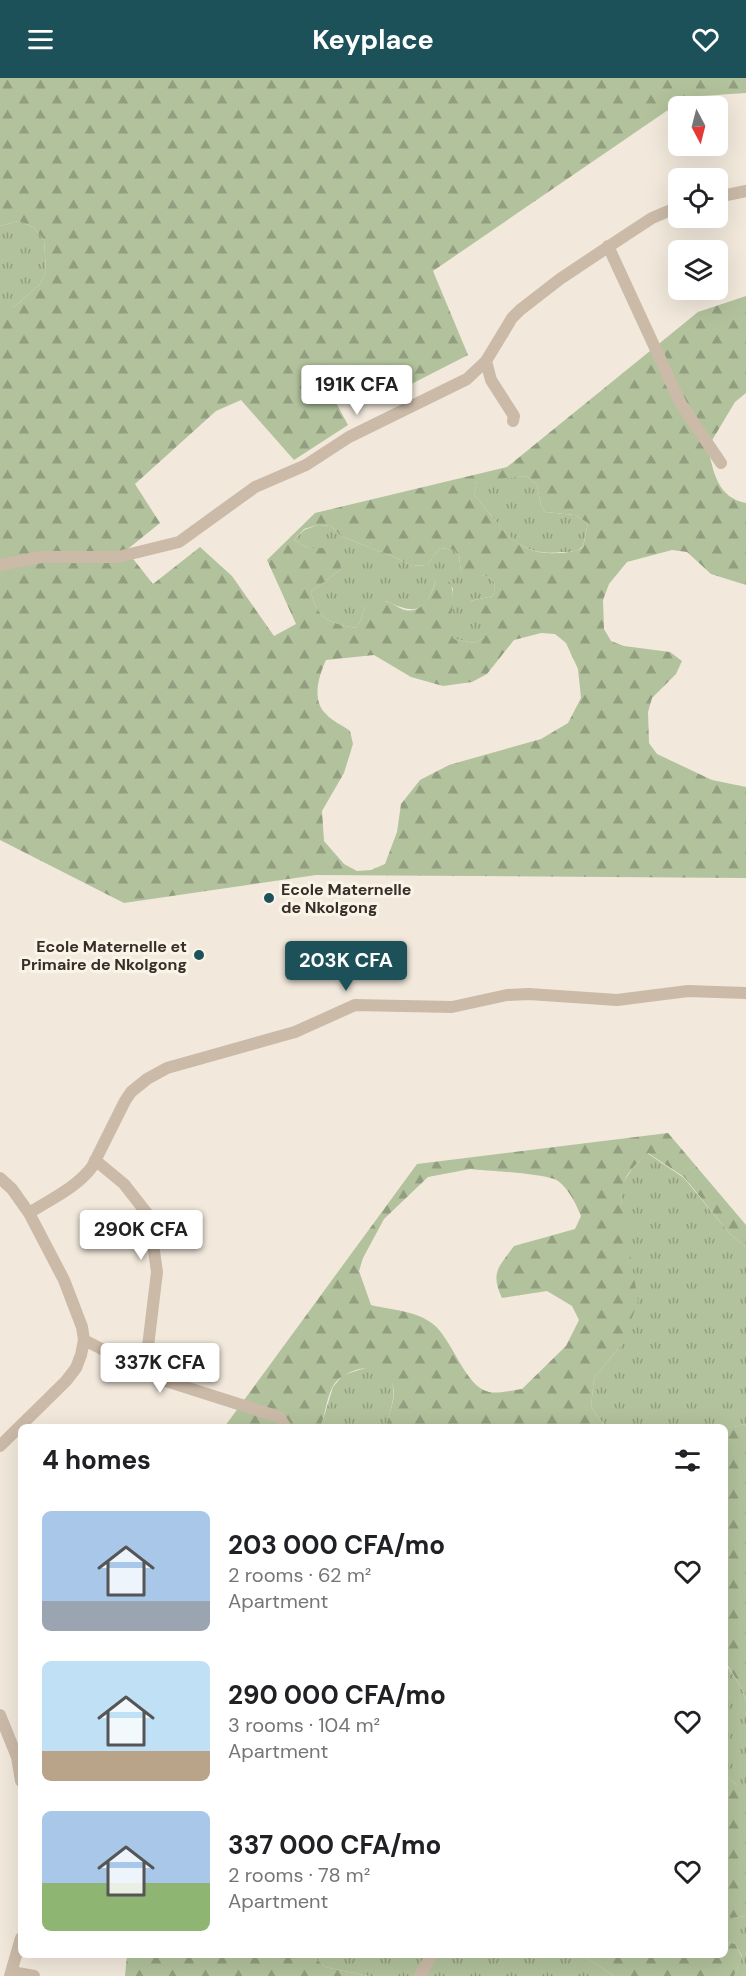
<!DOCTYPE html>
<html lang="en">
<head>
<meta charset="utf-8">
<style>
	body { margin:0; font-family:"DM Sans",sans-serif; background:#f6f6f6; color:#202124; height:100vh; display:flex; flex-direction:column; font-size:22px; white-space:nowrap }
	* { box-sizing:border-box; margin:0 }
	p { font-size:20px; color:#757577 }
	.icon { flex:none; width:33px; height:33px; fill:none; stroke:currentColor; stroke-width:2; stroke-linecap:round; stroke-linejoin:round }
	.map { position:relative; flex:1; overflow:hidden }
	.details { position:absolute; left:18px; top:1346px; width:710px; height:534px; display:flex; flex-direction:column; background:#fff; border-radius:9px; box-shadow:0 6px 24px #0002 }
	.details>* { flex:none }
	.needle { width:39px; rotate:173deg }
	.fabs { position:absolute; left:668px; top:18px; display:grid; gap:12px }
	.fabs a { display:grid; place-items:center; width:60px; height:60px; border-radius:9px; background:#fff; box-shadow:0 6px 24px #0002; font-size:30px }
	.price { position:absolute; translate:-50% -51px; padding:0 14px; border-radius:6px; background:#fff; color:#222; font-size:20px; line-height:39px; filter:drop-shadow(0 2px 3px #0008) }
	.price::after { content:''; position:absolute; left:50%; top:36px; width:18px; height:14px; margin-left:-9px; background:inherit; clip-path:polygon(0 0,100% 0,50% 100%) }
	.price.current { background:#1d5159; color:#fff }
	ul { padding:0; list-style:none }
	li { display:flex; align-items:center; gap:18px; height:150px; padding:0 24px }
	li span { display:grid; place-items:center; flex:none; width:168px; height:120px; border-radius:9px; color:#555 }
	li>.icon { margin-inline-start:auto }
	span .icon { width:72px; height:72px; fill:#fffc; stroke-width:1 }
	li b { font-size:26px }
	h2 { display:flex; justify-content:space-between; align-items:center; height:72px; padding:0 24px; font-size:26px }
	header { display:flex; justify-content:space-between; align-items:center; height:78px; padding:0 24px; background:#1d5159; color:#fff; font-size:27px; font-weight:700 }
	.map>svg:first-child { display:block }
	.grass { fill:url(#grass-tufts) }
	.forest { fill:url(#forest-firs); fill-rule:evenodd }
	.lines { fill:none; stroke-linecap:round; stroke-linejoin:round }
	.minor { stroke:#cbbaa8; stroke-width:12 }
	.poi-dot { fill:#1d5159; stroke:#faf3e8; stroke-width:2 }
	.labels { text-anchor:middle; dominant-baseline:central; stroke-width:6; stroke-linejoin:round; paint-order:stroke }
	.poi-label { font-size:16px; font-weight:bold; fill:#372e28; stroke:#faf3e8; text-anchor:start }
</style>
</head>
<body>
<header><svg class="icon" aria-label="menu" viewBox="0 0 24 24"><path d="M4 6h16M4 12h16M4 18h16"/></svg>Keyplace<svg class="icon" aria-label="heart" viewBox="0 0 24 24"><path d="M12 20l-8-8c-3-5 5-10 8-4 3-6 11-1 8 4z"/></svg></header>
<div class="map">
<svg width="746" height="1898" viewBox="0 0 746 1898">
	<defs>
		<pattern id="grass-tufts" width="24" height="20" patternUnits="userSpaceOnUse" patternTransform="scale(1.5)"><rect width="24" height="20" fill="#b2c29c"/><path d="M3 7l-1-3M5 7V3M7 7l1-3M15 17l-1-3M17 17v-4M19 17l1-3" fill="none" stroke="#929e7f"/></pattern>
		<pattern id="forest-firs" width="22" height="20" patternUnits="userSpaceOnUse" patternTransform="scale(1.5)"><rect width="22" height="20" fill="#b2c29c"/><path d="M5 1l3.5 6h-7zM16 11l3.5 6h-7z" fill="#929e7f"/></pattern>
	</defs>
	<rect width="100%" height="100%" fill="#f2e9dc"/>
	<path class="grass" d="M 18,143 L 33,149 L 44,162 L 46,193 L 40,206 L 13,230 L 0,230 L 0,148 Z
		M 527,398 L 537,407 L 541,428 L 545,434 L 575,437 L 588,445 L 583,468 C 577,474 570,474 562,474 C 513,480 502,447 474,417 L 477,402 Z
		M 318,447 L 331,448 L 341,458 L 399,481 L 412,488 L 427,487 L 440,470 L 454,472 L 459,478 L 461,493 L 467,497 C 483,496 501,496 493,518 L 470,523 L 487,551 L 485,559 L 474,565 L 454,561 L 450,553 L 453,510 L 436,502 C 425,535 416,537 386,523 L 365,529 L 360,544 L 355,550 C 330,545 317,541 311,514 L 341,491 L 325,470 L 308,470 L 294,462 L 304,452 Z
		M 647,1075 L 684,1100 L 730,1156 L 746,1169 L 746,1346 L 725,1351 L 724,1348 L 606,1348 L 599,1341 L 591,1329 L 594,1300 L 623,1265 L 621,1108 L 632,1091 Z
		M 369,1289 C 373,1290 380,1291 383,1293 C 402,1305 390,1333 386,1348 L 321,1348 L 333,1309 L 343,1297 Z
		M 724,1583 L 741,1609 L 746,1623 L 746,1707 L 737,1707 L 725,1697 Z
		M 746,1838 L 746,1898 L 734,1898 L 742,1878 L 735,1866 L 725,1863 L 724,1839 L 732,1840 Z
		M 312,1877 L 576,1877 L 589,1881 L 614,1898 L 369,1898 L 325,1889 Z"/>
	<path class="forest" d="M 0,0 L 746,0 L 746,15 L 687,19 L 433,193 L 468,277 L 386,319 L 376,302 L 335,323 L 348,347 L 294,382 L 241,322 L 216,333 L 135,406 L 160,445 L 119,478 L 130,477 L 153,506 L 200,469 L 232,498 L 274,558 L 296,546 L 267,482 L 315,435 L 507,389 L 698,234 L 746,218 L 746,315 L 735,324 L 708,369 C 713,394 718,420 746,425 L 746,507 L 711,496 L 687,474 L 672,472 L 627,484 L 609,506 L 603,522 L 604,551 L 611,563 L 624,568 L 670,574 L 682,583 L 676,596 L 652,620 L 648,634 L 649,665 L 657,676 L 712,702 L 746,709 L 746,800 L 316,797 L 124,825 L 0,762 L 0,230 L 13,230 L 40,206 L 46,193 L 44,162 L 33,149 L 18,143 L 0,148 ZM 527,398 L 537,407 L 541,428 L 545,434 L 575,437 L 588,445 L 583,469 C 576,474 569,474 561,475 C 514,480 501,446 474,417 L 477,403 ZM 318,447 L 331,448 L 341,458 L 399,481 L 412,488 L 427,487 L 440,470 L 454,472 L 459,478 L 461,493 L 467,498 C 483,496 501,496 493,518 L 470,523 L 466,529 L 486,551 L 485,559 L 474,565 L 454,561 C 444,543 463,511 444,499 L 436,502 C 432,516 423,536 405,532 C 397,530 391,523 383,523 C 377,522 371,526 365,529 L 360,544 L 355,550 C 330,545 317,541 311,514 L 341,491 L 339,475 L 325,470 L 308,470 L 294,462 L 304,451 ZM 541,555 L 555,556 L 566,565 L 578,591 L 581,620 L 568,645 L 541,661 L 449,687 L 420,702 L 401,726 L 397,754 L 385,786 L 371,792 L 357,793 L 344,786 L 324,763 L 322,733 L 344,695 L 353,666 L 350,653 C 342,647 332,643 326,636 C 311,622 319,597 326,582 L 374,577 L 411,599 L 443,608 L 472,604 L 487,596 L 514,562 Z
		M 668,1055 L 746,1147 L 746,1169 L 730,1156 L 684,1099 L 648,1075 C 632,1090 621,1099 621,1122 L 638,1223 L 623,1265 L 594,1300 L 591,1329 L 599,1341 L 606,1348 L 386,1348 C 389,1336 396,1321 393,1308 C 386,1280 344,1289 333,1308 C 327,1319 325,1336 321,1348 L 225,1348 L 417,1086 ZM 470,1091 C 487,1093 546,1095 558,1103 C 569,1111 576,1126 581,1138 L 575,1151 L 514,1168 C 499,1189 490,1194 502,1220 L 547,1213 L 572,1228 L 579,1242 L 566,1268 L 522,1311 C 513,1312 499,1316 489,1314 C 465,1309 453,1262 433,1246 C 417,1233 392,1232 371,1227 L 359,1193 L 363,1180 L 384,1141 L 428,1099 Z
		M 746,1346 L 746,1623 L 741,1609 L 725,1583 L 724,1351 Z
		M 725,1697 L 737,1707 L 746,1707 L 746,1838 L 732,1840 L 725,1839 Z
		M 725,1863 L 735,1866 L 742,1879 L 734,1898 L 614,1898 L 589,1881 L 576,1877 L 724,1876 Z
		M 127,1877 L 312,1877 L 325,1889 L 369,1898 L 125,1898 Z"/>
	<g class="lines">
		<path class="minor" d="M 717,119 L 746,113
			M 608,168 L 681,326 L 721,385
			M 486,283 L 491,302 L 514,338 L 513,343
			M 0,487 L 41,479 L 118,479 L 179,464 L 255,409 L 306,387 L 349,359 L 467,301 L 486,283 L 512,240 L 520,232 L 560,201 L 623,159 L 652,140 L 678,129
			M 95,1082 L 124,1106 L 149,1138 L 157,1194 L 145,1293
			M 0,1100 L 12,1111 L 29,1135 L 64,1202 L 82,1249 L 84,1262 L 81,1277 L 76,1290 L 66,1303 L 0,1368
			M 29,1135 C 51,1121 76,1110 92,1089 L 125,1023 L 131,1014 L 147,1001 L 167,990 L 295,954 L 355,927 L 452,929 L 507,917 L 529,916 L 617,922 L 688,913 L 746,915
			M 84,1262 L 163,1302 L 279,1339 L 285,1348
			M 0,1637 L 17,1679 L 21,1703
			M 12,1894 L 34,1898
			M 10,1898 L 21,1860
			M 420,1898 L 432,1876"/>
	</g>
	<g class="poi-dot">
		<circle cx="269" cy="820" r="6"/>
		<circle cx="199" cy="877" r="6"/>
	</g>
	<g class="labels">
		<g class="poi-label">
			<text x="281" y="811">Ecole Maternelle<tspan x="281" dy="18">de Nkolgong</tspan></text>
			<text x="187" y="868" text-anchor="end">Ecole Maternelle et<tspan x="187" dy="18">Primaire de Nkolgong</tspan></text>
		</g>
	</g>
</svg>
<div class="fabs">
<a><svg class="needle" viewBox="-14 -14 28 28"><path d="M0-13l5 13h-10z" fill="#e53935"/><path d="M0 13l5-13h-10z" fill="#757577"/></svg></a>
<a><svg class="icon" aria-label="locate" viewBox="0 0 24 24"><circle cx="12" cy="12" r="6"/><path d="M12 2v4M12 18v4M2 12h4M18 12h4"/></svg></a>
<a><svg class="icon" aria-label="layers" viewBox="0 0 24 24"><path d="M12 4l9 5-9 5-9-5zM3 14l9 5 9-5"/></svg></a>
</div>
<b class="price" style="left:357px;top:338px">191K CFA</b>
<b class="price current" style="left:346px;top:914px">203K CFA</b>
<b class="price" style="left:141px;top:1183px">290K CFA</b>
<b class="price" style="left:160px;top:1316px">337K CFA</b>
<section class="details">
<h2>4 homes<svg class="icon" aria-label="filters" viewBox="0 0 24 24"><path d="M4 7h16M4 17h16"/><circle cx="9" cy="7" r="2"/><circle cx="15" cy="17" r="2"/></svg></h2>
<ul>
<li><span style="background:linear-gradient(#a9c7e8 75%,#9aa5b1 0)"><svg class="icon" aria-label="home" viewBox="0 0 24 24"><path d="M3 11l9-7 9 7M6 9v11h12V9"/></svg></span><div><b>203 000 CFA/mo</b><p>2 rooms · 62 m²</p><p>Apartment</p></div><svg class="icon" aria-label="heart" viewBox="0 0 24 24"><path d="M12 20l-8-8c-3-5 5-10 8-4 3-6 11-1 8 4z"/></svg></li>
<li><span style="background:linear-gradient(#bfe0f5 75%,#b9a48a 0)"><svg class="icon" aria-label="home" viewBox="0 0 24 24"><path d="M3 11l9-7 9 7M6 9v11h12V9"/></svg></span><div><b>290 000 CFA/mo</b><p>3 rooms · 104 m²</p><p>Apartment</p></div><svg class="icon" aria-label="heart" viewBox="0 0 24 24"><path d="M12 20l-8-8c-3-5 5-10 8-4 3-6 11-1 8 4z"/></svg></li>
<li><span style="background:linear-gradient(#a9c7e8 60%,#8fb573 0)"><svg class="icon" aria-label="home" viewBox="0 0 24 24"><path d="M3 11l9-7 9 7M6 9v11h12V9"/></svg></span><div><b>337 000 CFA/mo</b><p>2 rooms · 78 m²</p><p>Apartment</p></div><svg class="icon" aria-label="heart" viewBox="0 0 24 24"><path d="M12 20l-8-8c-3-5 5-10 8-4 3-6 11-1 8 4z"/></svg></li>
</ul>
</section>
</div>
</body>
</html>
